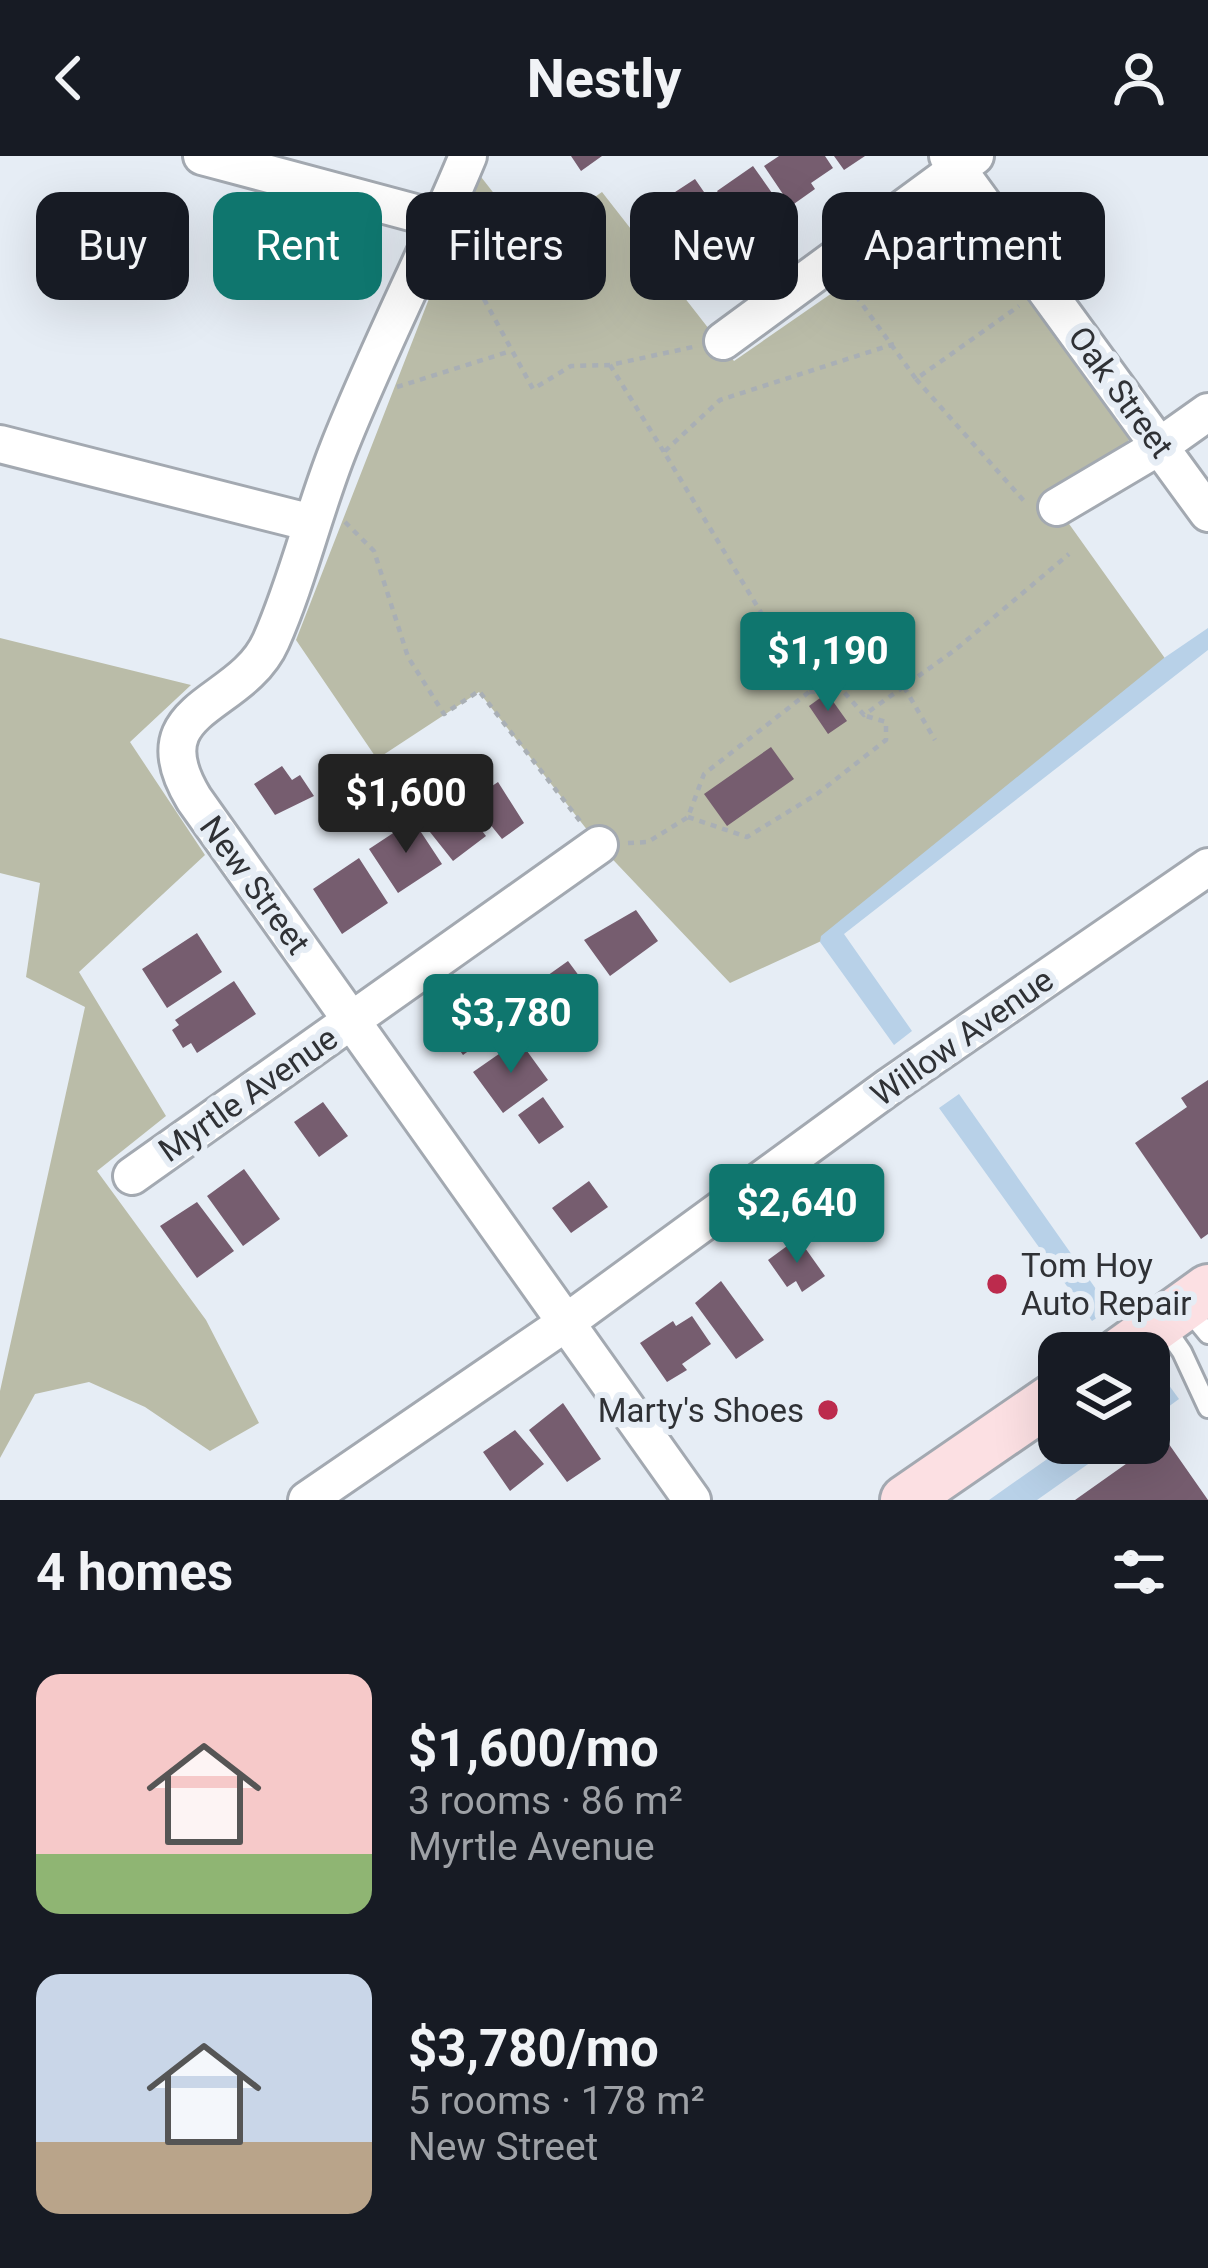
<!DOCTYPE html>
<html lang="en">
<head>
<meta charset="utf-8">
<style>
	body { margin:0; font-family:Roboto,sans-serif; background:#242831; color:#f1f3f6; height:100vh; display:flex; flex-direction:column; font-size:45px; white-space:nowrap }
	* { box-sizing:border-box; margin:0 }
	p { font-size:39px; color:#9ea1a6 }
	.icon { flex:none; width:66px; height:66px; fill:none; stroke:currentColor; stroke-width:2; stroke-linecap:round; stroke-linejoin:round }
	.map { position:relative; height:1344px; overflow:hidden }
	.panel { display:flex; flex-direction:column; background:#171b24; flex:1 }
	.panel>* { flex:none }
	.top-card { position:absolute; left:36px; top:36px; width:1137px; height:108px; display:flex; gap:24px }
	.controls { position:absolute; left:1038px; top:1176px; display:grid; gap:24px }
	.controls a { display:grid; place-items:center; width:132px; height:132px; border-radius:24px; background:#171b24; box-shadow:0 12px 48px #0002; font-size:60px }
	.price { position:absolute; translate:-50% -102px; padding:0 27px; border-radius:12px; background:#0f766e; color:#fff; font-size:39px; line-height:78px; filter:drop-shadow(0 3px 6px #0008) }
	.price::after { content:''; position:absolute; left:50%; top:72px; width:36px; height:27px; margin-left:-18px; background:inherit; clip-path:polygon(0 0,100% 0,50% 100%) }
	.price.current { background:#222; color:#fff }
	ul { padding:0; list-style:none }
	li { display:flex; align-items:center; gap:36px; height:300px; padding:0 36px }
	li span { display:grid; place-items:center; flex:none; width:336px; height:240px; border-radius:24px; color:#555 }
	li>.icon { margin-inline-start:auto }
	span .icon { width:144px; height:144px; fill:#fffc; stroke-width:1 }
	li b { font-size:51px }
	h2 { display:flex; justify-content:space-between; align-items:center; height:144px; padding:0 36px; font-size:51px }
	.pill { padding:0 42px; border-radius:24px; background:#171b24; box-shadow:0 12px 48px #0002; font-size:42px; line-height:108px }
	.pill.current { background:#0f766e; color:#fff }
	header { display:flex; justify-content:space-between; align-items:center; height:156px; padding:0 36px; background:#171b24; font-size:54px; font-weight:700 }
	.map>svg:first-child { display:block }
	.green { fill:#babca8 }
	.water { fill:#b8d1e8 }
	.building { fill:#765d6f }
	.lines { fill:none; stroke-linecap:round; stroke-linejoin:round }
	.lane-casing { stroke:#a3a9b1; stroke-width:24 }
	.street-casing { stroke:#a3a9b1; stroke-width:42 }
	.secondary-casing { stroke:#a3a9b1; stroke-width:54 }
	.path { stroke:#a9afb5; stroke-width:4.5; stroke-dasharray:6 6; stroke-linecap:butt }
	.lane { stroke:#fff; stroke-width:18 }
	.street { stroke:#fff; stroke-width:36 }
	.secondary { stroke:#fce0e3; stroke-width:48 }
	.poi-dot { fill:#bc2b4d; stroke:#e6edf5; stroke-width:4.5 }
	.labels { text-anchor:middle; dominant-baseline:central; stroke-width:12; stroke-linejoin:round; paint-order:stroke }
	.street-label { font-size:33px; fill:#2f3135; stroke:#e6edf5 }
	.poi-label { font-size:33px; fill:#2f3135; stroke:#e6edf5; text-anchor:start }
</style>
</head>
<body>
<header><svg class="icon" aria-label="back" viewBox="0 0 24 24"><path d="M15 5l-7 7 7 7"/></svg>Nestly<svg class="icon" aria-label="person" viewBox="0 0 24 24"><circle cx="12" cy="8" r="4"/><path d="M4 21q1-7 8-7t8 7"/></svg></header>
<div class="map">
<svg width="1208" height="1344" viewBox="0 0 1208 1344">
	<rect width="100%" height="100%" fill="#e6edf5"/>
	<path class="green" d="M 478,17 L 531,85 L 602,36 L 734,205 L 975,38 L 1145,269 L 1057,351 L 1169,508 L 830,781 L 730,827 L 599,689 L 479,536 L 377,603 L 296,484 Z
		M 0,482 L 191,529 L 130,586 L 205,699 L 79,816 L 166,960 L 97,1015 L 206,1164 L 259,1267 L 210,1295 L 145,1251 L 89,1226 L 35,1238 L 0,1302 L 0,1235 L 85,851 L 26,821 L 40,727 L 0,717 Z"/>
	<path class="water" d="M 1208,472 L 1208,494 L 844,778 L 912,875 L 894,889 L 820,786 L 821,780 L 1164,502 Z
		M 959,938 L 1110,1153 L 1092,1165 L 939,952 Z
		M 1163,1221 L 1179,1243 L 1149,1265 L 1149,1233 Z
		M 1070,1287 L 1118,1287 L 1037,1344 L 989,1344 Z"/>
	<path class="building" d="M 571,0 L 602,0 L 581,15 Z
		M 779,0 L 825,0 L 833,12 L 811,27 L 815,33 L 791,50 L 764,10 Z
		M 834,0 L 865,0 L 844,14 Z
		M 753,10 L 784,54 L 747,79 L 717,35 Z
		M 695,23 L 740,88 L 735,92 L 739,98 L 717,112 L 713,106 L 708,110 L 685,76 L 675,83 L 659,60 L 678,47 L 672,38 Z
		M 827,537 L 847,565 L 828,578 L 809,550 Z
		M 771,591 L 794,623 L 727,670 L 704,638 Z
		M 282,610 L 292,624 L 300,619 L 314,640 L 275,659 L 254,628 Z
		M 498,626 L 524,667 L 502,683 L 468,641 L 486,628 L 489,632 Z
		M 459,645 L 486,680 L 453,705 L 426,671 Z
		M 413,664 L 442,708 L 398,737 L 369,693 Z
		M 359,702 L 388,747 L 342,778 L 313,733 Z
		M 636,754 L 658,785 L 610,820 L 584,784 Z
		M 197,777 L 222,816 L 167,852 L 142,813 Z
		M 568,805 L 591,836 L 559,858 L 537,827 Z
		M 234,825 L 256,858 L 197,897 L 191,887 L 183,892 L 172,874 L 179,869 L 175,864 Z
		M 461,842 L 489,880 L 463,899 L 435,860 Z
		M 519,884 L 548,924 L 503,957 L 473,916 Z
		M 1208,924 L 1208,1078 L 1201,1083 L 1135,987 L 1187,951 L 1181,942 Z
		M 543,941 L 564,971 L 539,988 L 518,959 Z
		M 323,946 L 348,980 L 319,1001 L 294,966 Z
		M 244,1013 L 280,1063 L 243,1090 L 207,1040 Z
		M 589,1025 L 608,1051 L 571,1077 L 552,1052 Z
		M 197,1046 L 234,1095 L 197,1122 L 160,1070 Z
		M 798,1082 L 825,1120 L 802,1136 L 796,1125 L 787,1131 L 768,1104 Z
		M 721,1125 L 764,1184 L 736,1203 L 695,1147 Z
		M 692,1160 L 711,1188 L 682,1208 L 687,1214 L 667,1226 L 640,1187 L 673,1165 L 676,1170 Z
		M 563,1247 L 601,1303 L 567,1326 L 529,1274 Z
		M 515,1274 L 544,1308 L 510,1335 L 483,1296 Z
		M 1164,1281 L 1208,1344 L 1075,1344 Z"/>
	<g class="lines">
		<defs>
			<path id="lane" d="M 1185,1150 L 1208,1178
				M 1162,1167 L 1182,1196 L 1208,1252"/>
			<path id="street" d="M 202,0 L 441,64
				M 468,0 C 427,99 377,195 338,294 C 313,357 298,424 271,485 C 241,553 137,549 194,643 L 692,1344
				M 948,0 L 1208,357
				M 723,185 L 975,0
				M 0,288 L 312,367
				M 1057,351 L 1160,290 L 1208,256
				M 132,1020 L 599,689
				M 307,1344 L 564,1168 L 890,930 L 1208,711"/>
			<path id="secondary" d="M 1119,1197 L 1208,1133
				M 905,1344 L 1059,1238"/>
		</defs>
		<use href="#lane" class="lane-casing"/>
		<use href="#street" class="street-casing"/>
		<use href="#secondary" class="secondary-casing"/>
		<path class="path" d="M 461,101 L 533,233 L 571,210 L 610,209 L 693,191
			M 849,130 L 916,223 L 1019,150
			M 894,188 L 720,244 L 664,296 L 809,536 L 843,535 L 864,559 L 955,494 L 1069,398
			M 610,209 L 664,296
			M 916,223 L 1024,345
			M 397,231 L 511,195
			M 345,366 L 374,395 L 408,501 L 444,558 L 479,535 L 580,665
			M 904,531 L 935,584
			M 688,661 L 747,681 L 817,638 L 886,584 L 886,566 L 866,560
			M 628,687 L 648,686 L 688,661 L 704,618 L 809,536"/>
		<use href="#lane" class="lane"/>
		<use href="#street" class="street"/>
		<use href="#secondary" class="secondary"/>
	</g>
	<g class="poi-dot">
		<circle cx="997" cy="1128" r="12"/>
		<circle cx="828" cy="1254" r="12"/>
	</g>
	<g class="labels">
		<g class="street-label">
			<text transform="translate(1121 236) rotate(54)">Oak Street</text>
			<text transform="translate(255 729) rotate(54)">New Street</text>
			<text transform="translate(962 881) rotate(-35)">Willow Avenue</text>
			<text transform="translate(248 938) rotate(-35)">Myrtle Avenue</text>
		</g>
		<g class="poi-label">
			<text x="1021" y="1109">Tom Hoy<tspan x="1021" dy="38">Auto Repair</tspan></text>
			<text x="804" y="1254" text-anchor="end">Marty's Shoes</text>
		</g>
	</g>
</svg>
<div class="controls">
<a><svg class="icon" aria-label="layers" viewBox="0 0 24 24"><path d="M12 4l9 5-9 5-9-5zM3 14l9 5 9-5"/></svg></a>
</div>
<b class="price" style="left:828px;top:558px">$1,190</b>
<b class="price current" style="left:406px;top:700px">$1,600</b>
<b class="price" style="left:511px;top:920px">$3,780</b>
<b class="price" style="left:797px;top:1110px">$2,640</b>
<div class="top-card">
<a class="pill">Buy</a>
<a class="pill current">Rent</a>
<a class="pill">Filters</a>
<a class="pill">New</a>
<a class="pill">Apartment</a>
</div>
</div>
<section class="panel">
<h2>4 homes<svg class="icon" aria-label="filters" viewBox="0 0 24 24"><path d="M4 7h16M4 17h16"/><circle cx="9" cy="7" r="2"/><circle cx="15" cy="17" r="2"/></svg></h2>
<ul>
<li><span style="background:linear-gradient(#f6c9c9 75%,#8fb573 0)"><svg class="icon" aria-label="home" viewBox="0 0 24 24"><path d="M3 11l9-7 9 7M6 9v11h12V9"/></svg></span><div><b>$1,600/mo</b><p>3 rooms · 86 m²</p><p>Myrtle Avenue</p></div></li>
<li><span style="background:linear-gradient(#c9d6e8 70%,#b9a48a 0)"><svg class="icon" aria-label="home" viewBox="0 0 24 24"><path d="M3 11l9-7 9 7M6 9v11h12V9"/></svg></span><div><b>$3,780/mo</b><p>5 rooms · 178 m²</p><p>New Street</p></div></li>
</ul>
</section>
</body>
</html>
